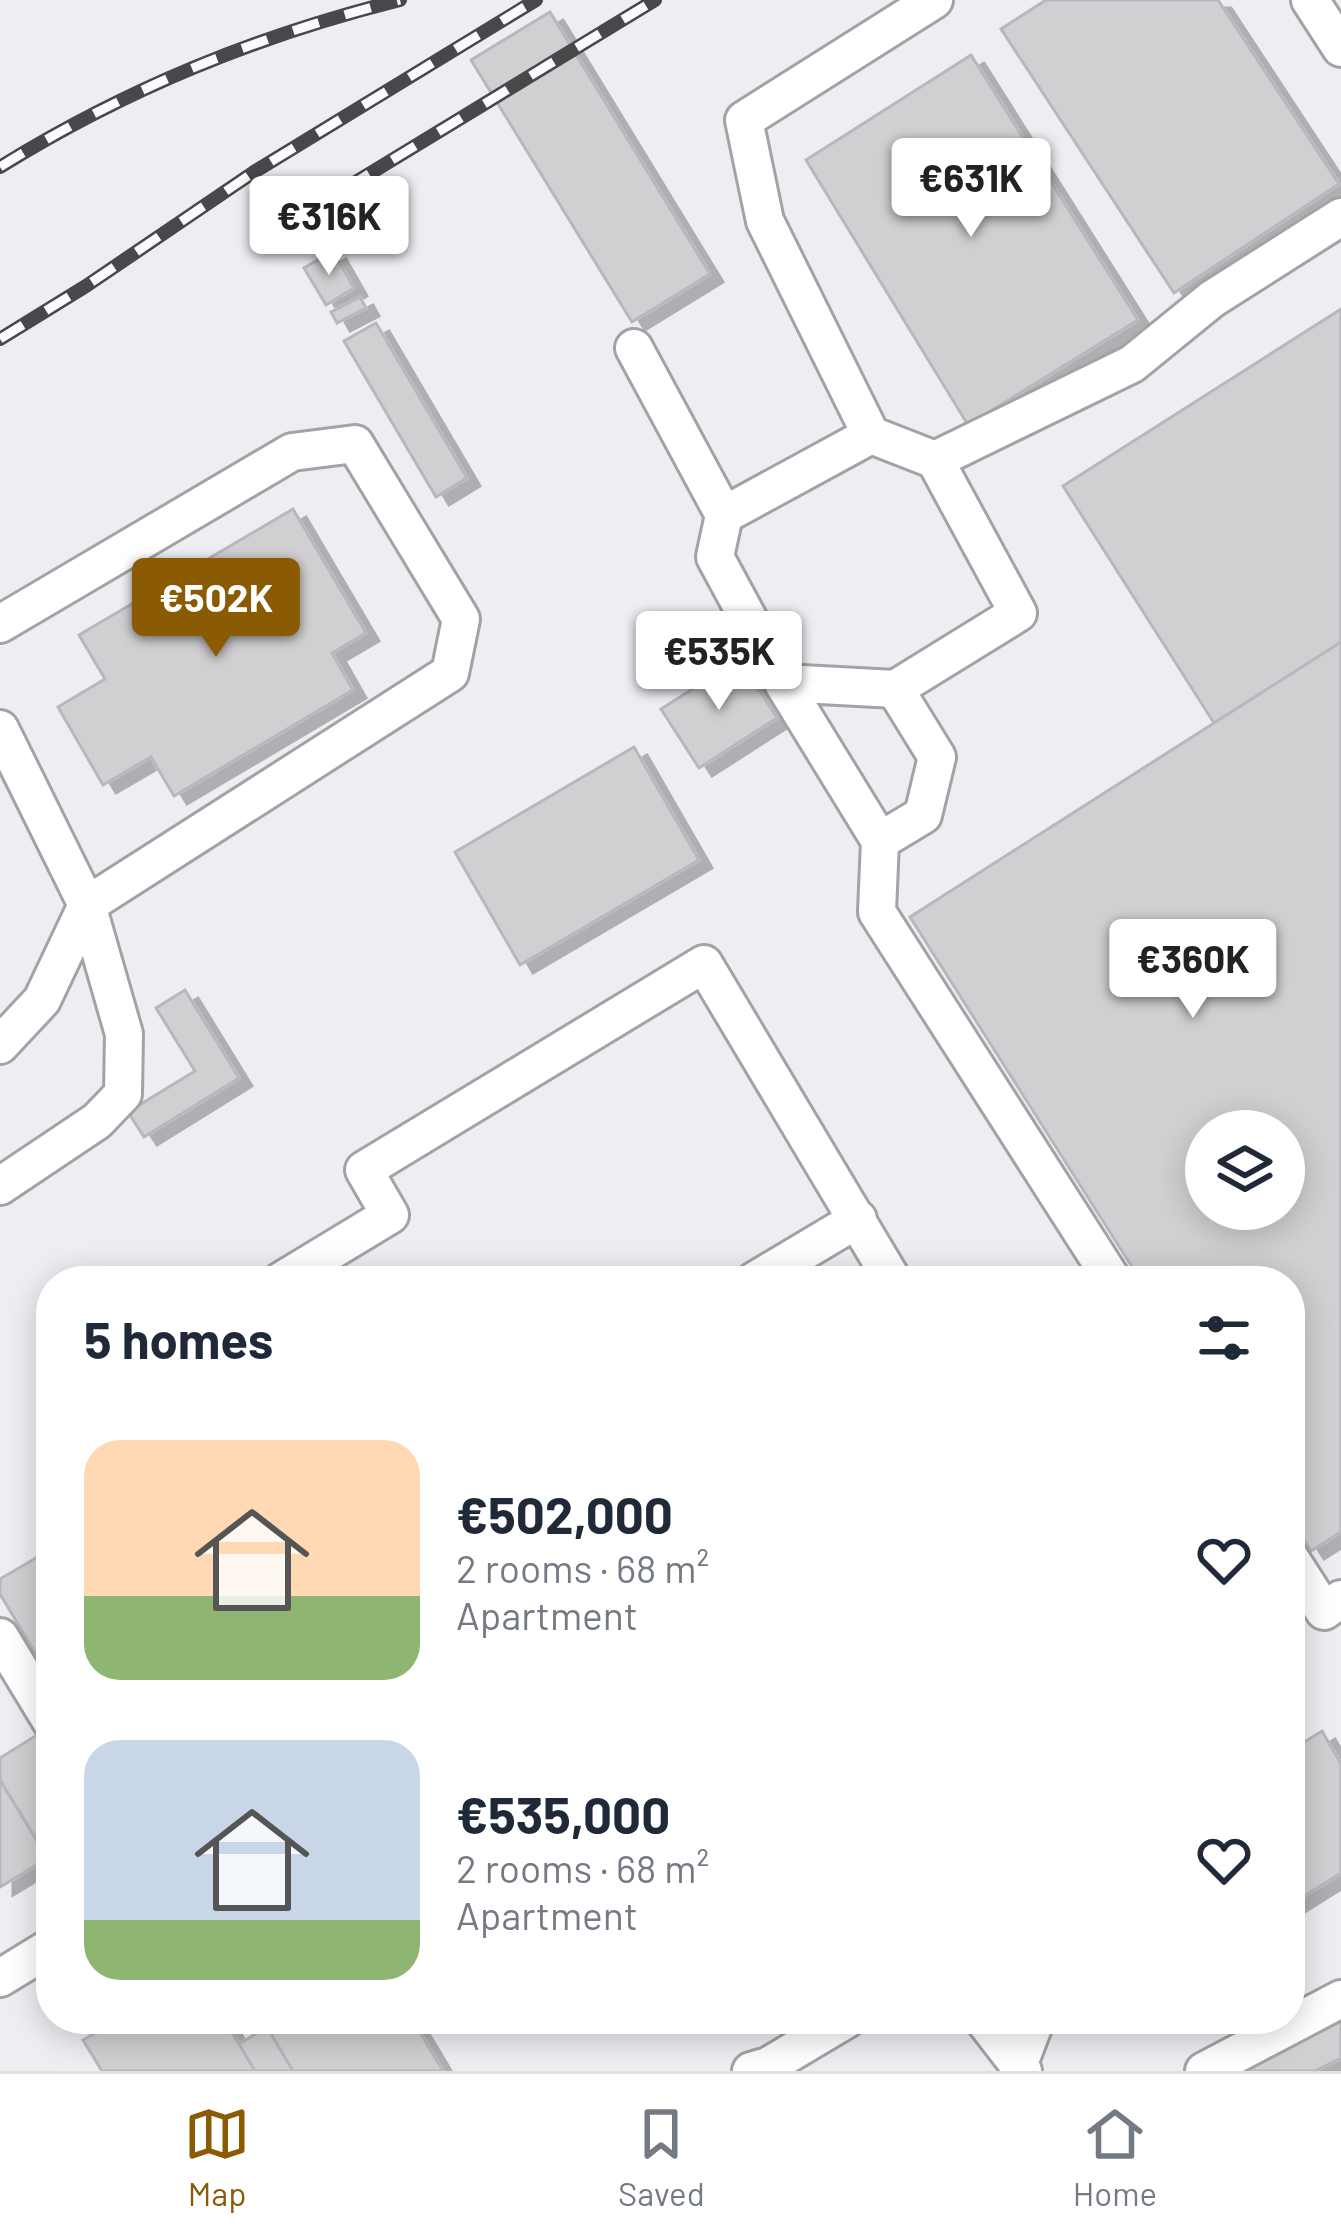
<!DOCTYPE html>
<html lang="en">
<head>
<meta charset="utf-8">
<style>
	body { margin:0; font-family:Barlow,sans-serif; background:#f6f6f7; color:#1f2937; height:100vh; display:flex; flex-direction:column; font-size:45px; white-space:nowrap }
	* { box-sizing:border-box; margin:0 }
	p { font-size:39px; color:#747a83 }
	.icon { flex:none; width:66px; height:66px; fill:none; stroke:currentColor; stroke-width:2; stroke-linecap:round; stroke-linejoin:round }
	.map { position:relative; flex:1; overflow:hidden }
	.panel { position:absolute; left:36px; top:1266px; width:1269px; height:768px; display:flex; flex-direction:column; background:#fff; border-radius:48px; box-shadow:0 6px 30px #0003 }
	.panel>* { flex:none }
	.fabs { position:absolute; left:1185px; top:1110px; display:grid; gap:24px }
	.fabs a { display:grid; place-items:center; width:120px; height:120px; border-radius:50%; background:#fff; box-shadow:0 6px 30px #0003; font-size:60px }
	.price { position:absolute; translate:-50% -102px; padding:0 27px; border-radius:12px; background:#fff; color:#222; font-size:39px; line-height:78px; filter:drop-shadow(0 3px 6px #0008) }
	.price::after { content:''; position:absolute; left:50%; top:72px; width:36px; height:27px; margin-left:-18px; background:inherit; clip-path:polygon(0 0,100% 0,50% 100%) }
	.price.selected { background:#8b5b03; color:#fff }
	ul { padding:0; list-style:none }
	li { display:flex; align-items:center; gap:36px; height:300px; padding:0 48px }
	li span { display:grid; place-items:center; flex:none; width:336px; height:240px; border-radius:36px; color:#555 }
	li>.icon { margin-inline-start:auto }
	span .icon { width:144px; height:144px; fill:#fffc; stroke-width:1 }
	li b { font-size:51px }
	h2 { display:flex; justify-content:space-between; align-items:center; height:144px; padding:0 48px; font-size:51px }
	.tabs { display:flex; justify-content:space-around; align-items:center; height:168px; border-top:3px solid #e0e1e3; background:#fff; font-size:33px; color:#747a83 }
	.tabs a { display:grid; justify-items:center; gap:6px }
	.tabs .selected { color:#8b5b03 }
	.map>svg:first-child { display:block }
	.building { fill:#d1cfd2; stroke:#b9b7bb; stroke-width:3; fill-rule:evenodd; filter:url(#shadow) }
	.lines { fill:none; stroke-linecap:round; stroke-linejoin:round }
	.minor-casing { stroke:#a3a3a7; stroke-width:42 }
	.minor { stroke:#fff; stroke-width:36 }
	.rail-casing { stroke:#48484a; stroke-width:14 }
	.rail { stroke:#fbfbff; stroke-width:9; stroke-dasharray:27; stroke-linecap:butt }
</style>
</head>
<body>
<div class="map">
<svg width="1341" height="2071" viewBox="0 0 1341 2071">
	<defs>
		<filter id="shadow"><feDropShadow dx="13" dy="8" stdDeviation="0" flood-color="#0004"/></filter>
	</defs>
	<rect width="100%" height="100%" fill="#edeef2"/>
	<path class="building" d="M 1046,0 L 1218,0 L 1339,184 L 1174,293 L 1001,29 Z
		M 550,12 L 710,274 L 632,322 L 471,60 Z
		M 971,55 L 1138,320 L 968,425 L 806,160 Z
		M 333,251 L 354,288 L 326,305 L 304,268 Z
		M 360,297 L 366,308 L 337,323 L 331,312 Z
		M 1341,309 L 1341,642 L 1214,723 L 1063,486 Z
		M 376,323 L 467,478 L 436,497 L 344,341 Z
		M 293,509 L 366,633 L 332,653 L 353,690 L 174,796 L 151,757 L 103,785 L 58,707 L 105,679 L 79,635 Z
		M 1341,642 L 1341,1532 L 1311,1551 L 1290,1517 L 1290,1281 L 1141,1281 L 910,917 ZM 1206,1131 L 1284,1131 L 1284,1209 L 1206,1209 Z
		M 740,659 L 777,718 L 699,768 L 661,709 Z
		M 634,747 L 699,860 L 520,965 L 455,852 Z
		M 185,990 L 239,1078 L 144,1137 L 128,1112 L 195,1071 L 156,1008 Z
		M 51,1549 L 51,1679 L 0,1594 L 0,1579 Z
		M 1322,1731 L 1341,1764 L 1341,1873 L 1290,1905 L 1290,1751 Z
		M 37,1735 L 51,1758 L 51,1842 L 41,1848 L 0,1780 L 0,1758 Z
		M 0,1780 L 48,1858 L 0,1887 Z
		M 119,2019 L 224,2019 L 255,2071 L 102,2071 L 83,2040 Z
		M 262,2019 L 412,2019 L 443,2071 L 293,2071 Z
		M 1341,2021 L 1341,2058 L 1315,2071 L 1242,2071 Z
		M 267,2027 L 293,2071 L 255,2071 L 239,2044 Z"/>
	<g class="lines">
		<defs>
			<path id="minor" d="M 934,0 L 744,120 L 765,221 L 871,435 L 724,515 L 715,557 L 783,683 L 880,841 L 877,912 L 1113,1281
				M 1310,0 L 1341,48
				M 634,348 L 724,515
				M 871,435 L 935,460 L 1018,613 L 895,689 L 937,757 L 923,815 L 880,841
				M 935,460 L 1132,364 L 1212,299 L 1341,217
				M 0,624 L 292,452 L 355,444 L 461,619 L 450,673 L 87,905 L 42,1000 L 0,1045
				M 783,683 L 895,689
				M 0,729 L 87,905 L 124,1034 L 123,1094 L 97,1121 L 0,1186
				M 281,1281 L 390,1215 L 364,1170 L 704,964 L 893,1281
				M 754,1281 L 858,1219
				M 1290,1558 L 1324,1611 L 1341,1599
				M 0,1637 L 51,1721
				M 0,1978 L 51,1947
				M 983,2019 L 1023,2071
				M 1019,2064 L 1036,2019
				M 751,2071 L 768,2066 L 847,2019
				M 1204,2071 L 1341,1999"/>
		</defs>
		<use href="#minor" class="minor-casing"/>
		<use href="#minor" class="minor"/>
		<defs>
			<path id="rail" d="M 0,167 C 126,89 256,36 400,0
				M 346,188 L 655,0
				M 0,339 L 86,286 L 254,172 L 536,0"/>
		</defs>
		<use href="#rail" class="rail-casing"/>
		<use href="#rail" class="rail"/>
	</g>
</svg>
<div class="fabs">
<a><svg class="icon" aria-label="layers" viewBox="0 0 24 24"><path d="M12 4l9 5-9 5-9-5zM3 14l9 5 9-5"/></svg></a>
</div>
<b class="price" style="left:971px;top:240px">€631K</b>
<b class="price" style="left:329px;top:278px">€316K</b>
<b class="price selected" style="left:216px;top:660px">€502K</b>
<b class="price" style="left:719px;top:713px">€535K</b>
<b class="price" style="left:1193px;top:1021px">€360K</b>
<section class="panel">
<h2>5 homes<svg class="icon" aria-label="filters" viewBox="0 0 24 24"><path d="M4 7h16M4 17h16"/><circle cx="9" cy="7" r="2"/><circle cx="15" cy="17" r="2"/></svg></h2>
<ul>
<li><span style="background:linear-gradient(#ffd9b3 65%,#8fb573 0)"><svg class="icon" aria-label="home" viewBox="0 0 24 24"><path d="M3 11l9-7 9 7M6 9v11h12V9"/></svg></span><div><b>€502,000</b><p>2 rooms · 68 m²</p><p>Apartment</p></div><svg class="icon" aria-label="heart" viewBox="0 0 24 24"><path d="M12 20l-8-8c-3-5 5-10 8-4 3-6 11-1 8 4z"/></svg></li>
<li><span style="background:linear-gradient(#c9d6e8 75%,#8fb573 0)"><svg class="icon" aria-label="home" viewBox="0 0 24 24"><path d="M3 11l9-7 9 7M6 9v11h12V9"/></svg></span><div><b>€535,000</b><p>2 rooms · 68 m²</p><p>Apartment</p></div><svg class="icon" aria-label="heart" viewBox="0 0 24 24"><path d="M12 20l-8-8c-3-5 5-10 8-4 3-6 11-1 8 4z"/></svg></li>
</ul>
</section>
</div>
<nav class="tabs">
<a class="selected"><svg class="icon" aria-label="map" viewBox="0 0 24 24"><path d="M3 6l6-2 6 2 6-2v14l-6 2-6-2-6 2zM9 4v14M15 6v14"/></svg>Map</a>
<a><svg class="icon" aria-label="saved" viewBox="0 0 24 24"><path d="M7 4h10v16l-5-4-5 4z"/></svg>Saved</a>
<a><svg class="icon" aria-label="home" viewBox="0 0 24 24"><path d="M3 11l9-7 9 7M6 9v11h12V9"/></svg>Home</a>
</nav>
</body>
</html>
